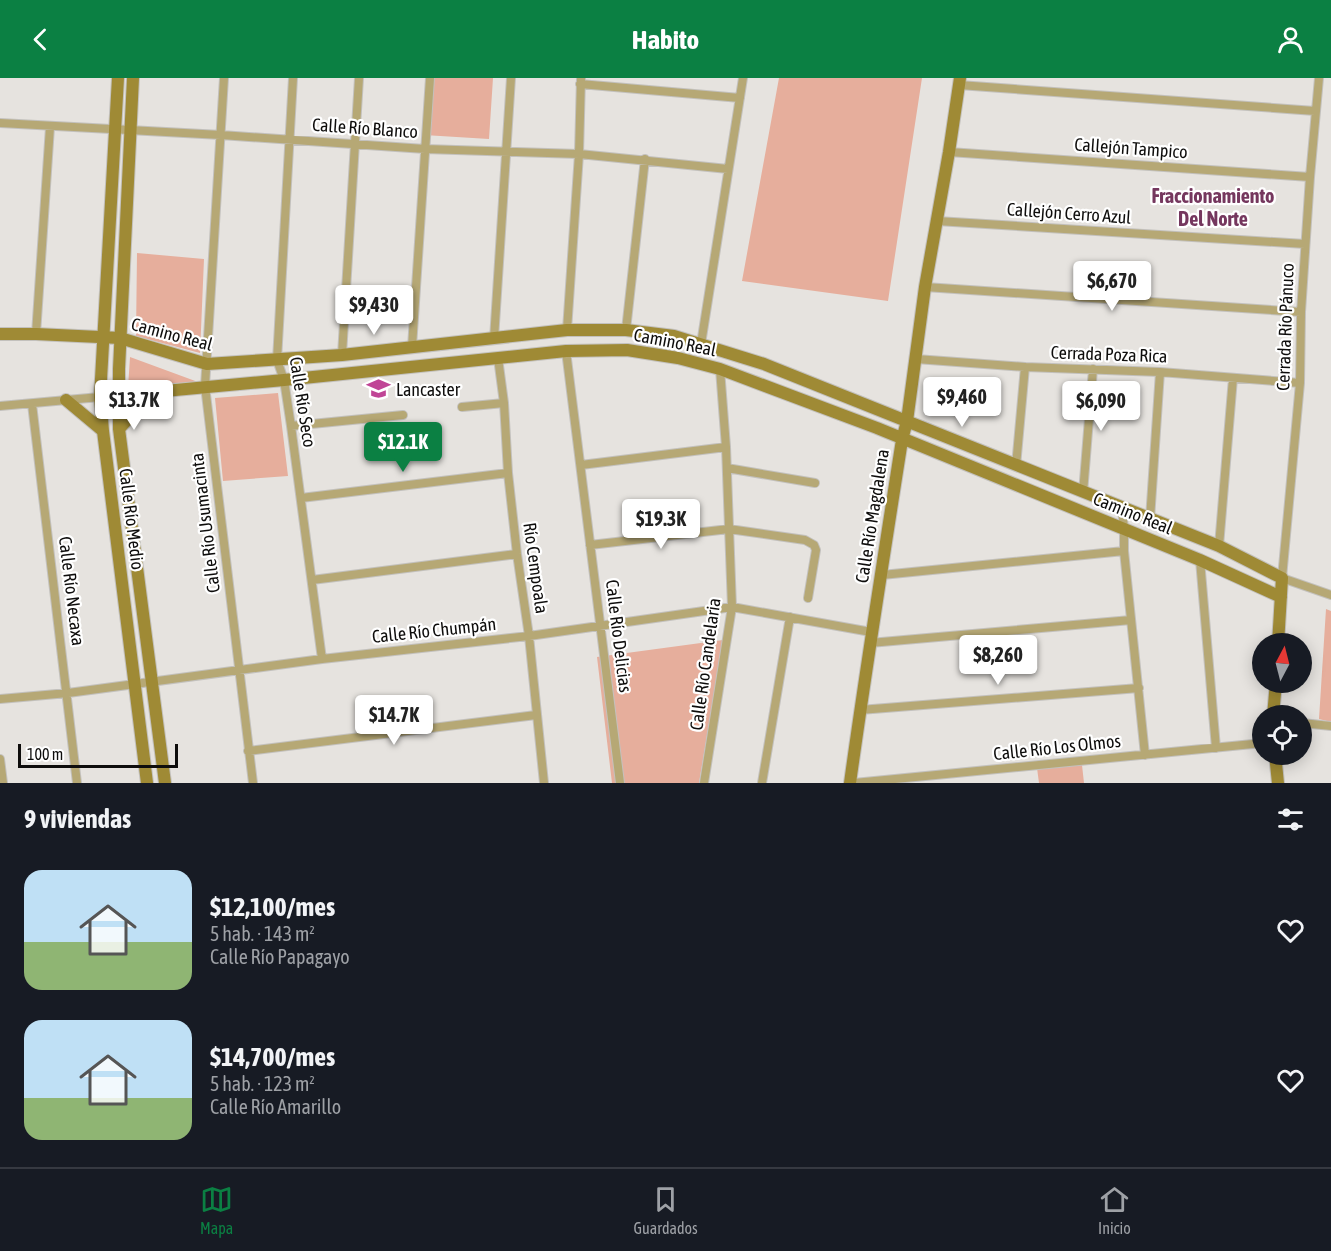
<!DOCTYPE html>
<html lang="es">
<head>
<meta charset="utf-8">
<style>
	body { margin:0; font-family:"Asap Condensed",sans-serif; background:#242831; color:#f1f3f6; height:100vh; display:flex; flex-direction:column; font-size:22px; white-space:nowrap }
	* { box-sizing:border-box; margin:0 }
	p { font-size:20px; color:#9ea1a6 }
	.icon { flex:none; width:33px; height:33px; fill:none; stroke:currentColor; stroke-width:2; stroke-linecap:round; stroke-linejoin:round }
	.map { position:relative; height:705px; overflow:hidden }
	.panel { display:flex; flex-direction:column; background:#171b24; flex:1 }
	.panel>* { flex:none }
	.needle { width:39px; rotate:7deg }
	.tools { position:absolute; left:1252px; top:555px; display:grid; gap:12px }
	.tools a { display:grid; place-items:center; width:60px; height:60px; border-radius:50%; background:#171b24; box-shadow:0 3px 15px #0003; font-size:30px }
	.scale { position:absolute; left:18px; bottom:15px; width:160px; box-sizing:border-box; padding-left:6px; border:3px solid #0e0d0c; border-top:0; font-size:16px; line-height:21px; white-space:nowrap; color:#0e0d0c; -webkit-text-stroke:4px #fff; paint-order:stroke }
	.price { position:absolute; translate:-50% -51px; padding:0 14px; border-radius:6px; background:#fff; color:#222; font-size:20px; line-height:39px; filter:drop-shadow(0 2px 3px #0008) }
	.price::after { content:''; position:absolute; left:50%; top:36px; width:18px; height:14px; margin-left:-9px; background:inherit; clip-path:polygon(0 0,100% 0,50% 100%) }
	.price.on { background:#0b8043; color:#fff }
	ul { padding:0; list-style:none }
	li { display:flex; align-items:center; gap:18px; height:150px; padding:0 24px }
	li span { display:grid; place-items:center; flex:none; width:168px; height:120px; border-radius:18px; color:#555 }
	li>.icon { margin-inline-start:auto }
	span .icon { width:72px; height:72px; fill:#fffc; stroke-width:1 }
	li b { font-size:26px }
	h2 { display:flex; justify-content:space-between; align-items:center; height:72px; padding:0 24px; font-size:26px }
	header { display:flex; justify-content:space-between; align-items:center; height:78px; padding:0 24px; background:#0b8043; color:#fff; font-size:27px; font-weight:700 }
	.tabs { display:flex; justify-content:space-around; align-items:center; height:84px; border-top:2px solid #363941; background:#171b24; font-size:16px; color:#9ea1a6 }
	.tabs a { display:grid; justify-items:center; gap:3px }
	.tabs .on { color:#0b8043 }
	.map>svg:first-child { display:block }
	.green { fill:#e6ae9c }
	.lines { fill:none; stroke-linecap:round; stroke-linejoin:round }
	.street-casing { stroke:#c3c1bd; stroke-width:10 }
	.secondary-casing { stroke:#c3c1bd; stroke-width:14 }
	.street { stroke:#b6a875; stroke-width:8 }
	.secondary { stroke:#9f8a35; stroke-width:12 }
	.labels { text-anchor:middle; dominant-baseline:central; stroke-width:4.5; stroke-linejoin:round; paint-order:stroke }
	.street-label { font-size:18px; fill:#0e0d0c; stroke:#fff }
	.poi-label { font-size:18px; fill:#0e0d0c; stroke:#fff; text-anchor:start }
	.neighbourhood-label { font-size:20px; font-weight:bold; fill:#75375e; stroke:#fff }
</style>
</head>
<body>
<header><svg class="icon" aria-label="back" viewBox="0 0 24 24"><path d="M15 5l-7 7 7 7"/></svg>Habito<svg class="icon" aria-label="person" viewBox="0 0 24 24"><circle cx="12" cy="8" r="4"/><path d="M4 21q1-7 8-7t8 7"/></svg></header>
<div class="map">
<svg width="1331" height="705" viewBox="0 0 1331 705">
	<rect width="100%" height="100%" fill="#e6e3df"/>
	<path class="green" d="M 427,0 L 493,0 L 489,61 L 424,57 Z
		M 779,0 L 922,0 L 888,223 L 742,203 Z
		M 137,175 L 204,181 L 200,275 L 136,258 Z
		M 130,279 L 198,304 L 128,310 Z
		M 278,315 L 288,398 L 223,403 L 215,320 Z
		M 1326,531 L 1331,533 L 1331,644 L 1319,641 Z
		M 723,562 L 699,705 L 612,705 L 597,579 Z
		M 1082,687 L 1084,705 L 1039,705 L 1037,690 Z"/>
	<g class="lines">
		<defs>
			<path id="street" d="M 224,0 L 205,308 L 253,705
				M 293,0 L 277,282 L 284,302 L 291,348 L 322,581
				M 1319,0 L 1310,99 L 1301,234 L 1300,305 L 1282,500 L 1331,517
				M 580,6 L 740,20
				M 959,7 L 1315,33
				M 0,45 L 221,57 L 425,71 L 579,76 L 728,91
				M 949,74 L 1310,99
				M 937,143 L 1305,166
				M 925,209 L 1301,234
				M 567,252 L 579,76 L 581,0
				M 626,252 L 645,81
				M 36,256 L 50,49
				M 494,261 L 511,0
				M 701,266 L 743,0
				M 412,269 L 430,0
				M 566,273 L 620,705
				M 342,277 L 359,0
				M 498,280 L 504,325 L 508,395 L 517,476 L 529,558 L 544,705
				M 916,281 L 1025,289 L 1160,294 L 1300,305
				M 32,326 L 77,705
				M 0,328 L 100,319
				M 462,329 L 504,325
				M 291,348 L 403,337
				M 581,387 L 726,369
				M 1016,388 L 1025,289
				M 727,390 L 815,405
				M 1083,415 L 1093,291
				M 301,420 L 508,395
				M 1122,430 L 1124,451 L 1124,473 L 1145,677
				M 1150,441 L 1160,294
				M 590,467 L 729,451 L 805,462 L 814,467 L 816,472 L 808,520
				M 1219,468 L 1233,300
				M 1200,482 L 1216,670
				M 882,497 L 1124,473
				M 312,502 L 517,476
				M 870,565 L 1131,542
				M 0,621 L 68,615 L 322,581 L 529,558 L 732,529 L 871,554
				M 860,632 L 1139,610
				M 1302,645 L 1331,648
				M 248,673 L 536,637
				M 0,681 L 3,705
				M 704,705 L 732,529 L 726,369 L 720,291
				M 762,705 L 790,539
				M 854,705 L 1263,665"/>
			<path id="secondary" d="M 118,0 L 100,319 L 103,353 L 147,705
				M 133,0 L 119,291 L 119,351 L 165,705
				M 0,256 L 36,256 L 120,260 L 207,286 L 342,277 L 567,252 L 626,252 L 674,258 L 764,286 L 1219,468 L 1282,500 L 1278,566
				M 100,319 L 284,302 L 566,273 L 627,272 L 678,280 L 720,291 L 877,350 L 1200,482 L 1281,519
				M 66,322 L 103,353
				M 119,351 L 151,315
				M 1273,638 L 1276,604
				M 1275,676 L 1278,705
				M 850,705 C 866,590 884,476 902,362 L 907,343 L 925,209 L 949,74 L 960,0"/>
		</defs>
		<use href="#street" class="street-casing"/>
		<use href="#secondary" class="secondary-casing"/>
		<use href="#street" class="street"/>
		<use href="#secondary" class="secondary"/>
	</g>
	<defs>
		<symbol id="school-bare" viewBox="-9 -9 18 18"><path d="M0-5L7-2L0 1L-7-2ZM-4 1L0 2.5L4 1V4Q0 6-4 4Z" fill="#c04596" stroke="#fff" stroke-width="2.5" paint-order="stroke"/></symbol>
	</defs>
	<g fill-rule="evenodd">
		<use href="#school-bare" x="362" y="294" width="33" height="33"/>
	</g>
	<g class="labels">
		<g class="street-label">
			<text transform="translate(365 50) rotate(4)">Calle Río Blanco</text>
			<text transform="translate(1131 70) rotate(4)">Callejón Tampico</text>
			<text transform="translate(1069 135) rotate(4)">Callejón Cerro Azul</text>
			<text transform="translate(1285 249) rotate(-88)">Cerrada Río Pánuco</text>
			<text transform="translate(172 256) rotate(15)">Camino Real</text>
			<text transform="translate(675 264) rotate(11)">Camino Real</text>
			<text transform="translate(1109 276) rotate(2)">Cerrada Poza Rica</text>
			<text transform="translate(303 324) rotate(81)">Calle Río Seco</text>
			<text transform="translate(1133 435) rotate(22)">Camino Real</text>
			<text transform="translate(872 438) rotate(-81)">Calle Río Magdalena</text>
			<text transform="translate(132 441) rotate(83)">Calle Río Medio</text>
			<text transform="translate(205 445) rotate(-97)">Calle Río Usumacinta</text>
			<text transform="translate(536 490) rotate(82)">Río Cempoala</text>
			<text transform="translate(72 513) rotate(83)">Calle Río Necaxa</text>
			<text transform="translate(434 552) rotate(-6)">Calle Río Chumpán</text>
			<text transform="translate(619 558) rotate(83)">Calle Río Delicias</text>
			<text transform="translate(705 586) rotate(-82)">Calle Río Candelaria</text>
			<text transform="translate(1057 669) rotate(-6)">Calle Río Los Olmos</text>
		</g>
		<g class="poi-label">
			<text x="396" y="311">Lancaster</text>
		</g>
		<g class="neighbourhood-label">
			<text x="1213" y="117">Fraccionamiento<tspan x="1213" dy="23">Del Norte</tspan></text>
		</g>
	</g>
</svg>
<div class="tools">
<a><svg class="needle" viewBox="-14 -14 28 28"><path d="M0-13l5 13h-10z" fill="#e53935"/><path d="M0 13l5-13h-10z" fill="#9ea1a6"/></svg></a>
<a><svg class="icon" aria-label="locate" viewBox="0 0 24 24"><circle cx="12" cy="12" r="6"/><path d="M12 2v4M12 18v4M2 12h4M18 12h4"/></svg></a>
</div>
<div class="scale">100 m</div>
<b class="price" style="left:1112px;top:234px">$6,670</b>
<b class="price" style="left:374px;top:258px">$9,430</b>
<b class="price" style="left:962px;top:350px">$9,460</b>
<b class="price" style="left:134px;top:353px">$13.7K</b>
<b class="price" style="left:1101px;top:354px">$6,090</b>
<b class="price on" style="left:403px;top:395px">$12.1K</b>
<b class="price" style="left:661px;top:472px">$19.3K</b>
<b class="price" style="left:998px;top:608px">$8,260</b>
<b class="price" style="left:394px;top:668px">$14.7K</b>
</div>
<section class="panel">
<h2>9 viviendas<svg class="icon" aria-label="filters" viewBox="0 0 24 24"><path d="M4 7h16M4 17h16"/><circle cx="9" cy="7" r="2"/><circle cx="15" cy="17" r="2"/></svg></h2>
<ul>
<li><span style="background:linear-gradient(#bfe0f5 60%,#8fb573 0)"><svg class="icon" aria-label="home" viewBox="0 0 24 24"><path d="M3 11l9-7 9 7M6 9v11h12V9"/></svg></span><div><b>$12,100/mes</b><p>5 hab. · 143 m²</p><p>Calle Río Papagayo</p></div><svg class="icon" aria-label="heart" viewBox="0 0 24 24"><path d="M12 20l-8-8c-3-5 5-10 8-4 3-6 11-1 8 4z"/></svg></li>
<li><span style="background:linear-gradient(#bfe0f5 65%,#8fb573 0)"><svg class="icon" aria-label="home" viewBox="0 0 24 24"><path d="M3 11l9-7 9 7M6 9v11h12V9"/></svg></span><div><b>$14,700/mes</b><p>5 hab. · 123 m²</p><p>Calle Río Amarillo</p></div><svg class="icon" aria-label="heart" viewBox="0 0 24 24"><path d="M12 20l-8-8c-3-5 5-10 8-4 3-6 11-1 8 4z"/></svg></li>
</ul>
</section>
<nav class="tabs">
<a class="on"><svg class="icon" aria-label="map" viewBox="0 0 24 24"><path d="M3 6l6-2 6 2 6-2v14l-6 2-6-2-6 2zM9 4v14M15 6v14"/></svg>Mapa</a>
<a><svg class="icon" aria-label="saved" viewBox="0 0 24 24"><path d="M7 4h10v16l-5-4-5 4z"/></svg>Guardados</a>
<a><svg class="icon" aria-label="home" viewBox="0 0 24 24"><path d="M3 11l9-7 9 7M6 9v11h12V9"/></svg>Inicio</a>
</nav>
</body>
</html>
